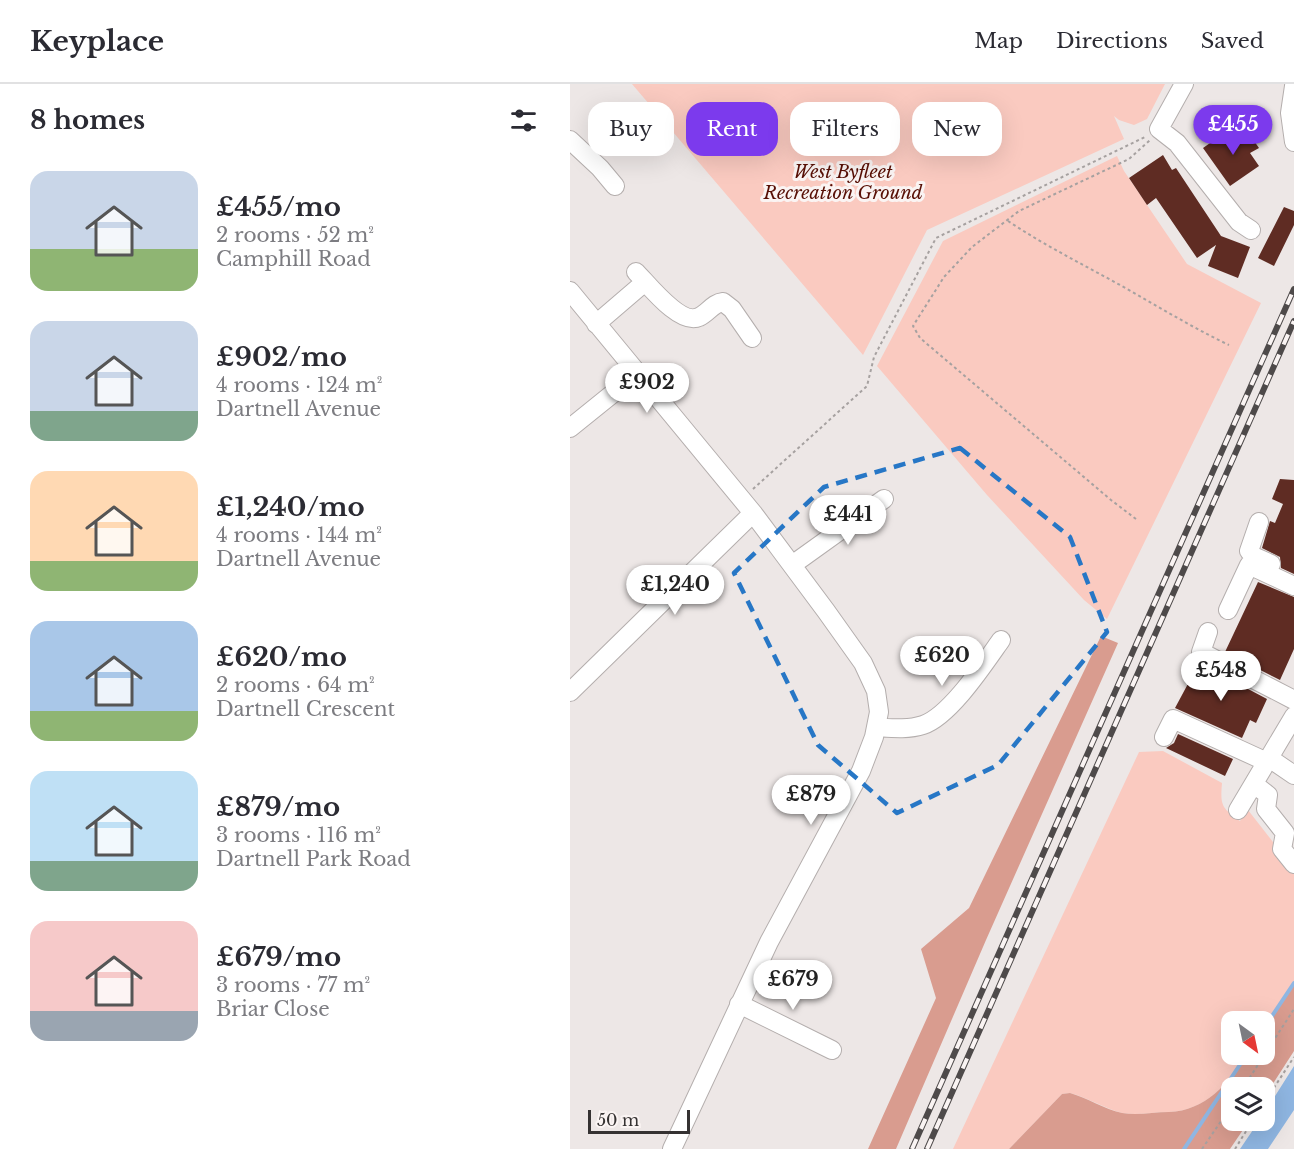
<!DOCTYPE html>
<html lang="en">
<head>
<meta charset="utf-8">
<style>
	body { margin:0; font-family:"Libre Baskerville",serif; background:#f2f2f3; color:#2b2b33; height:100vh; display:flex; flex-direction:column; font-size:22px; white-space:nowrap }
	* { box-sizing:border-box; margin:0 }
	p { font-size:20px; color:#7c7c81 }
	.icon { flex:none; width:33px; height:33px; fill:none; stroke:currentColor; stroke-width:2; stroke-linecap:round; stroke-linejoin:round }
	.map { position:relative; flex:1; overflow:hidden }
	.panel { display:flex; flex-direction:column; background:#fff; width:570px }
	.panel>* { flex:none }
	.hud { position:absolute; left:18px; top:18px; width:570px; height:54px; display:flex; gap:12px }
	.needle { width:39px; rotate:147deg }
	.fabs { position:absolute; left:651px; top:927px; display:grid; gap:12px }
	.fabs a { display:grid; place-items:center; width:54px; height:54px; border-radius:12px; background:#fff; box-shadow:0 6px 24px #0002; font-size:30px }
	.scale { position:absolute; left:18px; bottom:15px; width:102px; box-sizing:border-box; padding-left:6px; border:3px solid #353232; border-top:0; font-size:16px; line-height:21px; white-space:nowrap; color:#353232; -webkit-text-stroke:4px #faf4f3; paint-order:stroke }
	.price { position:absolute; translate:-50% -51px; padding:0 14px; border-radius:21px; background:#fff; color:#222; font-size:20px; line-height:39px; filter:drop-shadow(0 2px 3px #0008) }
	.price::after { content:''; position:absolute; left:50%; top:36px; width:18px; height:14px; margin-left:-9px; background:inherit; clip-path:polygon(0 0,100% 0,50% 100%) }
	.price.current { background:#7c3aed; color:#fff }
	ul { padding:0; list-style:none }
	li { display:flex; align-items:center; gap:18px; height:150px; padding:0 30px }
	li span { display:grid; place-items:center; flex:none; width:168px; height:120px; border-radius:18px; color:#555 }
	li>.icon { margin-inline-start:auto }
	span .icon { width:72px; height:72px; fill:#fffc; stroke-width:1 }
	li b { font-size:26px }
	h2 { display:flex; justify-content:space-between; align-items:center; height:72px; padding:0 30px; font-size:26px }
	.chip { padding:0 21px; border-radius:18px; background:#fff; box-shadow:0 6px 24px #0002; font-size:21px; line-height:54px }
	.chip.current { background:#7c3aed; color:#fff }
	header { display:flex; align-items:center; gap:36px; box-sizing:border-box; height:84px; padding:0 30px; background:#fff; border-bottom:2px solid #e1e1e2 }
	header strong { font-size:28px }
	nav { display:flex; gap:33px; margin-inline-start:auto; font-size:21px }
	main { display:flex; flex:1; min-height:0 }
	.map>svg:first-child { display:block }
	.green { fill:#facac0 }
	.forest { fill:#d99c8f }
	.water { fill:#8fb6e2 }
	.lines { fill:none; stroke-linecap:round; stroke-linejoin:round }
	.stream { stroke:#8fb6e2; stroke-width:4 }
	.building { fill:#5f2c23 }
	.minor-casing { stroke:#b4aead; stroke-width:20 }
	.path { stroke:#a6a1a0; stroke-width:2; stroke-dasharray:3 3; stroke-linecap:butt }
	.minor { stroke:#fff; stroke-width:18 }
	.rail-casing { stroke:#4e4a4a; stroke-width:6 }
	.rail { stroke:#faf4f3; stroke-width:4; stroke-dasharray:11; stroke-linecap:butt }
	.marked { fill:none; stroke:#2777c6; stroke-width:4.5; stroke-dasharray:12 8; stroke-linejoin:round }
	.labels { text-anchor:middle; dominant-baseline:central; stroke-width:6; stroke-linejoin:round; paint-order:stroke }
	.park-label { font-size:18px; font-style:italic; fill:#580f05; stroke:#faf4f3 }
</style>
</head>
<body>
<header>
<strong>Keyplace</strong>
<nav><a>Map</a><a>Directions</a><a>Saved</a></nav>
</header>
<main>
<section class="panel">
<h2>8 homes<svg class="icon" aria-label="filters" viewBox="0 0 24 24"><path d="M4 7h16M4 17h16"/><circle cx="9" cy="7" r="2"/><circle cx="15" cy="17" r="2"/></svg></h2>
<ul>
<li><span style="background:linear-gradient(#c9d6e8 65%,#8fb573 0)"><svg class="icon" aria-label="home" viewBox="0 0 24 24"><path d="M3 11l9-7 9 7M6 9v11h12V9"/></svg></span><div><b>£455/mo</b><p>2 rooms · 52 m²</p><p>Camphill Road</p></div></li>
<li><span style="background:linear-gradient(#c9d6e8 75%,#7fa58c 0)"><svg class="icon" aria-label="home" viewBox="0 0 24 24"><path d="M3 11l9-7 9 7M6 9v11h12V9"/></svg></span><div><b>£902/mo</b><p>4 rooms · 124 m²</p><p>Dartnell Avenue</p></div></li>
<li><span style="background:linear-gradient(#ffd9b3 75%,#8fb573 0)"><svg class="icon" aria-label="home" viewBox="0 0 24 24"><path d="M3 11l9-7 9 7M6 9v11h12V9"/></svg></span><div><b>£1,240/mo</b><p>4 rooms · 144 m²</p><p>Dartnell Avenue</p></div></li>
<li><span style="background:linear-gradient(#a9c7e8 75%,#8fb573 0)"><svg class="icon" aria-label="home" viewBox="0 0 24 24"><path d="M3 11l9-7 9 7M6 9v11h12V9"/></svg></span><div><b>£620/mo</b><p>2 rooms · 64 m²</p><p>Dartnell Crescent</p></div></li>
<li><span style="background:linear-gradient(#bfe0f5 75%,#7fa58c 0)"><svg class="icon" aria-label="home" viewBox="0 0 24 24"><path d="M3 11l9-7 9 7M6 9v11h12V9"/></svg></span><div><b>£879/mo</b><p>3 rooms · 116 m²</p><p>Dartnell Park Road</p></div></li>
<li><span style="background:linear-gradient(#f6c9c9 75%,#9aa5b1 0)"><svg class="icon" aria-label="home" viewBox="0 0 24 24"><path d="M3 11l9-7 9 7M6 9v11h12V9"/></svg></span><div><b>£679/mo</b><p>3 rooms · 77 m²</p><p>Briar Close</p></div></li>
</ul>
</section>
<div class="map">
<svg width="724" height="1065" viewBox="0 0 724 1065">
	<rect width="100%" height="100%" fill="#ede7e6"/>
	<path class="green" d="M 62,0 L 595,0 L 577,35 L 564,41 L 549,36 L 544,32 L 554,55 L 357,146 L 293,271 Z
		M 547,72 L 554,87 L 617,180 L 691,219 L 537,535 L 514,516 L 417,411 L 307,282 L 373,157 Z
		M 593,667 L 652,699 C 650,722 652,724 670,737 L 678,726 L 724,785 L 724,901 L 695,945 L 694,938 L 662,938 L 662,970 L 677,971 C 659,999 635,1027 599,1028 C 583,1028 568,1032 552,1029 C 534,1024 518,1014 500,1009 L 492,1010 L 439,1065 L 383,1065 L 569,668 Z"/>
	<path class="forest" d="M 531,552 L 548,559 L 416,856 L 326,1065 L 298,1065 L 366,914 L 351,865 L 399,824 Z
		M 724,901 L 724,967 L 695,1012 L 694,1004 L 662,1004 L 662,1036 L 679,1037 L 660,1065 L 439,1065 L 492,1010 L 500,1009 C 518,1014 534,1025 552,1029 C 568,1032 583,1028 599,1028 C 635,1027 659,999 677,971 L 694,970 L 695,945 Z"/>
	<path class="water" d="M 724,982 L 724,1026 L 698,1065 L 670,1065 L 689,1037 L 694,1036 L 695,1028 Z"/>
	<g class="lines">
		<path class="stream" d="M 694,944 L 724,899
			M 614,1065 L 677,970"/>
	</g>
	<path class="building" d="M 660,45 L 666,54 L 677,47 L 689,64 L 680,69 L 689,82 L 660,102 L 633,64 Z
		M 593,71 L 602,86 L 606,84 L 651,152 L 680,163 L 668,194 L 638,182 L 646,161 L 627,174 L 586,114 L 577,121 L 559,94 Z
		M 714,123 L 724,127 L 724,141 L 704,182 L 688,174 Z
		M 710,395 L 724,396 L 724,490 L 711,484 L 710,473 L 692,464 L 700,437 L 705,439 L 713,420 L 702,415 Z
		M 688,498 L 724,513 L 724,565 L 710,596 L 655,568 Z
		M 627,583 L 645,591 L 646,588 L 697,615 L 686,639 L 680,636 L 672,654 L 605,624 Z
		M 608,650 L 663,675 L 655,692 L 596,664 L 604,659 Z"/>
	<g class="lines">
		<defs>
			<path id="minor" d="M 614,0 L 589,45 L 607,59 L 669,138 L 681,146
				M 724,2 L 720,29 L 724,58
				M 0,56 L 30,84 L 45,102
				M 66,188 C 78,200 110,242 129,233 C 138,229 143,219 153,218 L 162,225 L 182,254
				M 0,207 L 183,429 L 256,527 L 293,579 L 306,607 L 309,628 L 304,653 L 291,687 L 199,858 L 102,1065
				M 26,240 L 75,198
				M 0,344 L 67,290
				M 689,438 L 679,467 L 683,472 L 701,480
				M 222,481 L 314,415
				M 658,526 L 679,481 L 724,502
				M 638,548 L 631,568 L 724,616
				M 0,608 L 183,429
				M 306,643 C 321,644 338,646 353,641 C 380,632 414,580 431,556
				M 594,653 L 603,635 L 697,678
				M 699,674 L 724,691
				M 684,700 L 698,711 L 696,725 L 715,749 L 712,765 L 724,780
				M 668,726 L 724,632
				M 169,920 L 262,966"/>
		</defs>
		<use href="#minor" class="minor-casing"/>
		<path class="path" d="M 438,137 C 474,161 512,180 550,201 C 586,221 621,243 659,261
			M 183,405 L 297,302 L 304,273 L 366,154 L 575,53
			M 566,435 L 541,416 L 350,254 L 343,242 L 374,193 L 402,163 L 449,127 L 559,75 L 580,56
			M 673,1004 L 724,925
			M 694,1019 L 724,973
			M 632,1065 L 662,1021
			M 665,1065 L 683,1036"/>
		<use href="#minor" class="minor"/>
		<defs>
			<path id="rail" d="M 342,1065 L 724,205
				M 357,1065 L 724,237"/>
		</defs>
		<use href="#rail" class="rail-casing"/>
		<use href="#rail" class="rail"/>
	</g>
	<path class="marked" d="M 390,364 L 500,453 L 537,548 L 428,681 L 327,729 L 248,661 L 164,489 L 254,403 Z"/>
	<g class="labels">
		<g class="park-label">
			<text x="273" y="88">West Byfleet<tspan x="273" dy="21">Recreation Ground</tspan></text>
		</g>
	</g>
</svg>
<div class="fabs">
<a><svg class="needle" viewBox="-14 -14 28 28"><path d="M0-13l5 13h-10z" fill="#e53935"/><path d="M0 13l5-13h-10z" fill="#7c7c81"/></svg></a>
<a><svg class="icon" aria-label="layers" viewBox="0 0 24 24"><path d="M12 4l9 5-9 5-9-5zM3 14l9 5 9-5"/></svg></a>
</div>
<div class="scale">50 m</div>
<b class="price current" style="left:663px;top:72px">£455</b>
<b class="price" style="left:77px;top:330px">£902</b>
<b class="price" style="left:278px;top:462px">£441</b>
<b class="price" style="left:105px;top:532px">£1,240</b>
<b class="price" style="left:372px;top:603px">£620</b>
<b class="price" style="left:651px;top:618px">£548</b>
<b class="price" style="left:241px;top:742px">£879</b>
<b class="price" style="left:223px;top:927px">£679</b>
<div class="hud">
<a class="chip">Buy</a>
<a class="chip current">Rent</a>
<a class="chip">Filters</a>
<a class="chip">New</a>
</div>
</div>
</main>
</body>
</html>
